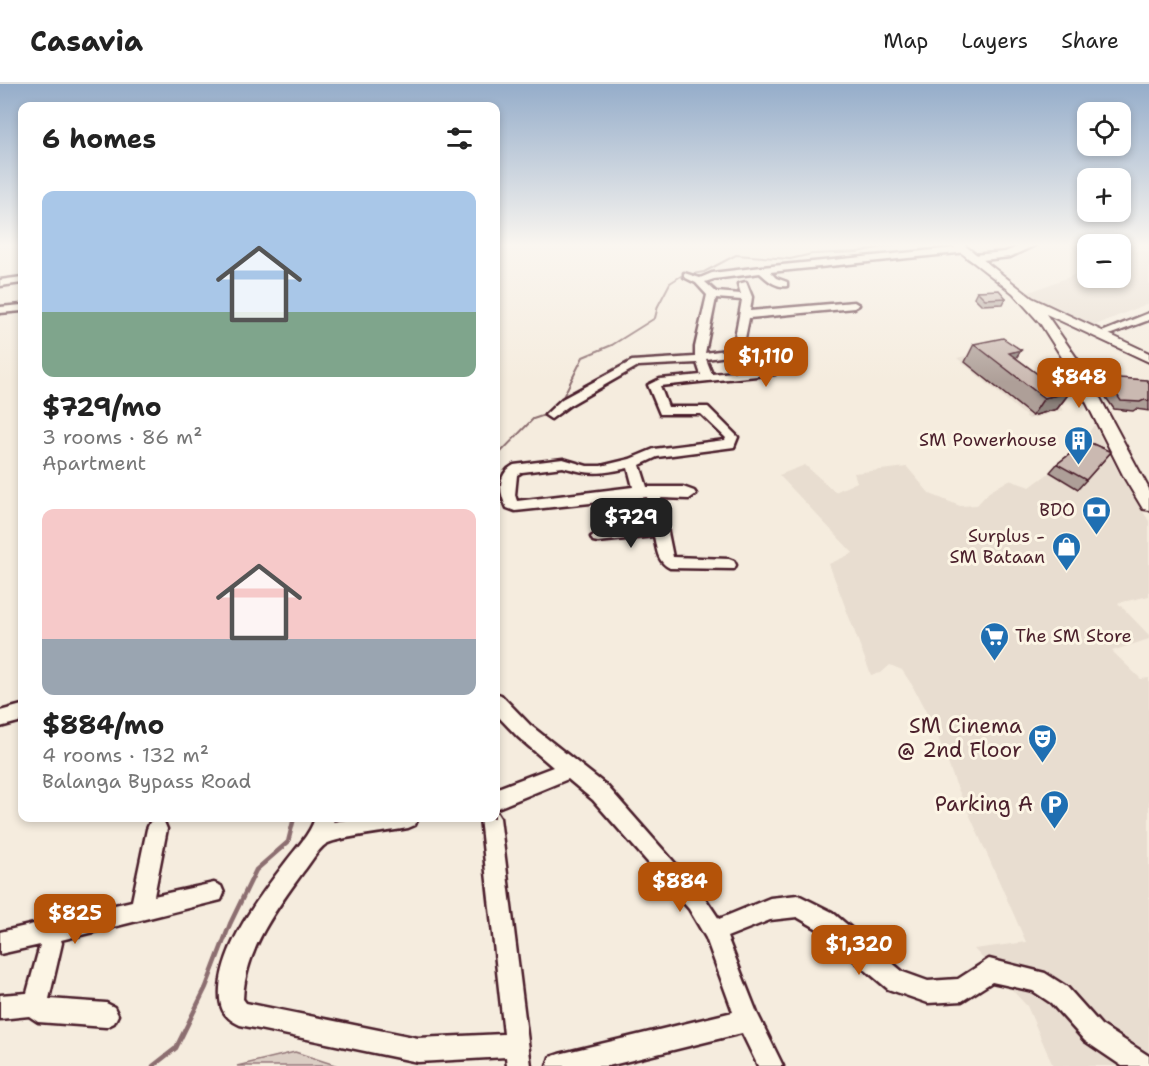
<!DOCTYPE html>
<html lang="en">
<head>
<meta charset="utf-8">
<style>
	body { margin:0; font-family:"Shantell Sans",sans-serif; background:#f2f2f2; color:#222; height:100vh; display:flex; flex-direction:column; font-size:22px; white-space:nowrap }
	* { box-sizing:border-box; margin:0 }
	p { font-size:20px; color:#767676 }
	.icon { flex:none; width:33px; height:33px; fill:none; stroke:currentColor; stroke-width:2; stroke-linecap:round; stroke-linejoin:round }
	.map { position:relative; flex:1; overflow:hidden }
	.details { position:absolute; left:18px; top:18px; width:482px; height:720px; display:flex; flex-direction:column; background:#fff; border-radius:12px; box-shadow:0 3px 9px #0003 }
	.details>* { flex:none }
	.tools { position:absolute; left:1077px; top:18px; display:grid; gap:12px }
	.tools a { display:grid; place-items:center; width:54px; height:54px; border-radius:12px; background:#fff; box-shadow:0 3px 9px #0003; font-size:30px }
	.price { position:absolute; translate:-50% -51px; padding:0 14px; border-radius:12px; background:#b45309; color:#fff; font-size:20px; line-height:39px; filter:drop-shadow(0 2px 3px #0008) }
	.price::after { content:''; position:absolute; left:50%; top:36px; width:18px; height:14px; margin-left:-9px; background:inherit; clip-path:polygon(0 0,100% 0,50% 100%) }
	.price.selected { background:#222; color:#fff }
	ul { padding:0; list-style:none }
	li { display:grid; align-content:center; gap:12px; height:318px; padding:0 24px }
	li span { display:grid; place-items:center; height:186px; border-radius:12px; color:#555 }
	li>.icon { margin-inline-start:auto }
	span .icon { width:108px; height:108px; fill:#fffc; stroke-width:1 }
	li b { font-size:26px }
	h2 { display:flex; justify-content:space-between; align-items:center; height:72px; padding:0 24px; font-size:26px }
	header { display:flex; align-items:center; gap:36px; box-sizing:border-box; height:84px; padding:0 30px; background:#fff; border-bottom:2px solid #e0e0e0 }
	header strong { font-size:28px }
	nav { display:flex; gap:33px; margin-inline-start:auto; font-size:21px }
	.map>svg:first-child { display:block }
	.built { fill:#e8ddd0 }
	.green { fill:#dbcec4; stroke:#927678; stroke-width:1.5 }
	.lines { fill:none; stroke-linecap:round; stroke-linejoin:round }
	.stream-far1 { stroke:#8c6e70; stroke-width:2 }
	.stream { stroke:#8c6e70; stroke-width:4.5 }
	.minor-casing { stroke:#4a1f2b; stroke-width:5 }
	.major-casing { stroke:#4a1f2b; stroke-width:4 }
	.minor { fill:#fcf5e5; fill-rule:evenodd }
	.major { fill:#fcf5e5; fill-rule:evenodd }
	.wall { fill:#ae9f98; stroke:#4a1f2b; stroke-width:1.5 }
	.shaded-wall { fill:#8d827c; stroke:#4a1f2b; stroke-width:1.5 }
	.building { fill:#cab9b1; stroke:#4a1f2b; stroke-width:1.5 }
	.labels { text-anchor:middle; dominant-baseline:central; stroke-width:6; stroke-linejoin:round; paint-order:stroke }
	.poi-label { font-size:18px; fill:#4a1f2b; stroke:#fcf5e5; text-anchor:end }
	.near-poi-label { font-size:21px; fill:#4a1f2b; stroke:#fcf5e5; text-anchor:end }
</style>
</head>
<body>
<header>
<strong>Casavia</strong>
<nav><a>Map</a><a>Layers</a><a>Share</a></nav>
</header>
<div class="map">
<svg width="1149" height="982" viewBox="0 0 1149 982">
	<rect width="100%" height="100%" fill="#f5ecde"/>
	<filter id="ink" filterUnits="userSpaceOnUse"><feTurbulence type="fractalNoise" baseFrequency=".0167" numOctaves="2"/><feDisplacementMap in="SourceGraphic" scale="12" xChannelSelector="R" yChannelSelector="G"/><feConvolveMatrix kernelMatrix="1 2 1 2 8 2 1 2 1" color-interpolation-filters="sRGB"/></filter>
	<g filter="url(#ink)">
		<path class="built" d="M 1140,165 L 1149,169 L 1149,219 L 1091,243 L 1027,209 L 1087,186 L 1088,194 L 1120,194 L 1121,173 Z
			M 1000,264 L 1038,303 L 1072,297 L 1075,305 L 1046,310 L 1064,326 L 1029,335 L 957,274 Z
			M 1094,341 L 1121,393 L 1149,437 L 1149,512 L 1118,519 L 1149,551 L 1149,555 L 1112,567 L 1141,595 L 1149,594 L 1149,982 L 1053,982 L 1027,922 L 974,865 L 1026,858 L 955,698 L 935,645 L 912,601 L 902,586 L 890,581 L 881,589 L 871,591 L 829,480 L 853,469 L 779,391 L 805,381 L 835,408 L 857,398 L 854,389 L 907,383 L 930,410 L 960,422 L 977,421 L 989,408 L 1009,396 L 1030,403 L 1071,373 Z"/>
		<path class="green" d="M 295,968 L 338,982 L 237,982 Z"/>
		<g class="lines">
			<path class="stream-far1" d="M 561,317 L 583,273 L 612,261 L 655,234 L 658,222 L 670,199 L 681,192 L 704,188 L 736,171 L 790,175 L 812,170 L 857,168 L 897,160
				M 495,374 L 533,335 L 548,330"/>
			<path class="stream" d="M 153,982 L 176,964 L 206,903 L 230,840 L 256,786 L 288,758 L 294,734"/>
			<defs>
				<path id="minor" d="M 1025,160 L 1037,160 L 1010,173 L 973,177 L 968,174 L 973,171 L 1005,168 Z
					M 964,163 L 968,166 L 967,168 L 770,188 L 776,194 L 787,198 L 787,202 C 776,204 768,196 760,189 L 714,195 L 705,198 L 716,208 L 741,210 L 738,200 L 746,198 L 752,213 L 750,227 L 854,218 L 859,221 L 854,224 L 749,234 L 742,270 L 706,275 L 712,290 L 767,285 L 765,263 L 770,260 L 775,263 L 779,285 L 775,290 L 660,302 L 668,323 L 708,323 L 738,353 L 734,363 L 657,373 L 640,381 L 647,403 L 683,403 L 694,407 L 696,410 L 689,415 L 661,414 L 673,473 L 729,475 L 734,477 L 736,481 L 734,485 L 670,484 C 657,478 657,465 654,452 L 598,458 L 593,457 L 591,453 L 598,448 L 652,442 L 647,413 L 515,427 L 507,424 C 499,409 497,390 514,381 L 563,375 L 587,382 L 601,382 L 630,375 L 654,365 L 725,356 L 726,354 L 701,330 L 660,330 L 648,301 L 660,295 L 701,291 L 697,279 L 638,282 L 570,321 L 551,335 L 545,331 L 562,315 L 632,277 L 695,273 L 695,263 L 707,211 L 696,199 L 684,193 L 684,189 L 700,194 L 712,189 L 762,183 ZM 716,214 L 742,216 L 733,265 L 705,269 ZM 563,383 C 590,391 601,390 628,384 L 633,403 L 517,417 L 515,411 L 517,391 L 522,388 Z
					M 22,193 L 22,199 L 0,202 L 0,196 Z
					M 22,221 L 22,227 L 0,229 L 0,223 Z
					M 1149,229 L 1149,236 L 1106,252 L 1097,250 Z
					M 495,609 L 501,611 L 530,641 L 607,702 L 703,811 L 719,835 L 770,814 L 798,811 L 832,828 L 903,888 L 928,897 L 958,895 L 989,875 L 1045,889 L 1067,903 L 1101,941 L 1149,972 L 1149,982 L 1122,982 L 1085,957 L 1051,919 L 1033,907 L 992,898 L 962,917 L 928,919 L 888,905 L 816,844 L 797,833 L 770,836 L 727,853 L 757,929 L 783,982 L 758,982 L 742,949 L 608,982 L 547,982 L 550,973 L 559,970 L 733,928 L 706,854 L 689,825 L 593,716 L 568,695 L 495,725 L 495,705 L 553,683 L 518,653 L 495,629 Z
					M 22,621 L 22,637 L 0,643 L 0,627 Z
					M 495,726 L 500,734 L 531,982 L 507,982 L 506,973 L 418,978 L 240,941 C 222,933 219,922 220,904 C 223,860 259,813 285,779 C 296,764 310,751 315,734 L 335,734 L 333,738 L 359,734 L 418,734 L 415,741 L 408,744 C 392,747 338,753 326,760 C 317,766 310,780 303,788 C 275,827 245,866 243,915 L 246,919 L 418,954 L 504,950 L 480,734 L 495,734 Z
					M 157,735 L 164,738 L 167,745 L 154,812 L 214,799 L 221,802 L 224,809 L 221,816 L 61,856 L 62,859 L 49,915 L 106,919 L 114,923 L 118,931 L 114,939 L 106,943 L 38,938 L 29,932 L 0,935 L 0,911 L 27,909 L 40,861 L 0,870 L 0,848 L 132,817 L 147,745 L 150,738 Z"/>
				<path id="major" d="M 950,160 L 963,160 L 1032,214 L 1149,269 L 1149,278 L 1046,230 L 1085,286 L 1149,405 L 1149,426 L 1143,425 L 1125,395 L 1070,286 L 1040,239 L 1013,209 Z"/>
			</defs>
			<use href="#minor" class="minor-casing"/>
			<use href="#major" class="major-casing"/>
			<use href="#minor" class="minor"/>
			<use href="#major" class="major"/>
		</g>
		<path class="wall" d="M 977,207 L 1006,214 L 1003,220 L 982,221 L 974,213 Z
			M 974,260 L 1021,266 L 1016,274 L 1043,294 L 1070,308 L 1057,325 L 1032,332 L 965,278 Z
			M 1105,293 L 1149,299 L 1149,327 L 1136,325 L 1133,327 L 1114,325 L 1098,302 Z
			M 1084,356 L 1111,368 L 1078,405 L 1050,388 L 1057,380 L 1076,365 Z"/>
		<path class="shaded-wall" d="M 1021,266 L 1010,283 L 1009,269 Z
			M 1070,308 L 1057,325 L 1032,332 L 1044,314 Z"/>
		<path class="building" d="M 999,206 L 1006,214 L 985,215 L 977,207 Z
			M 1003,254 L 1021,266 L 1009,269 L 1043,294 L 1050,292 L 1070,308 L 1044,314 L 974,260 Z
			M 1105,293 L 1147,296 L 1149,299 L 1149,317 L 1144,316 L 1140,318 L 1121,317 Z
			M 1084,356 L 1111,368 L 1086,396 L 1057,380 L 1078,364 Z"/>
	</g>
	<linearGradient id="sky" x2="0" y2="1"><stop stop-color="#95adca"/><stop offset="0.54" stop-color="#faf6f0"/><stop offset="1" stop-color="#faf6f0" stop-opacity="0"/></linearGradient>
	<rect width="1149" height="298" fill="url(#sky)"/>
	<defs>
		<symbol id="building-pin" viewBox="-11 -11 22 30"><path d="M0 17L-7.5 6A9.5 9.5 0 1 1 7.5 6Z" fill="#1f6fb2" stroke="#fcf5e5"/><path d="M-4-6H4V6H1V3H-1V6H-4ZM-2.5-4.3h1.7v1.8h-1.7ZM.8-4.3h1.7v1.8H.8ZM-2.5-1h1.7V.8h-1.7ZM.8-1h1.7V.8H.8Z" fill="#fff"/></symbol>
		<symbol id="bank-pin" viewBox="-11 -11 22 30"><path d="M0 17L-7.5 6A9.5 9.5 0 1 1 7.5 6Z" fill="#1f6fb2" stroke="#fcf5e5"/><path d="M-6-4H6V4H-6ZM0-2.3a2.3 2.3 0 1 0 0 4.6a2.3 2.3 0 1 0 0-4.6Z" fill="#fff"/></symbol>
		<symbol id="shop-pin" viewBox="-11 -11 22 30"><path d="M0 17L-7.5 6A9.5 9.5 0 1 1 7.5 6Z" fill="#1f6fb2" stroke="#fcf5e5"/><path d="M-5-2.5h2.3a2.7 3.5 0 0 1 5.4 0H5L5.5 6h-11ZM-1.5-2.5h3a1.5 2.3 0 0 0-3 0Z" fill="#fff"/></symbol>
		<symbol id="supermarket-pin" viewBox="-11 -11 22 30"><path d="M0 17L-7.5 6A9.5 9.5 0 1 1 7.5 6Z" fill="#1f6fb2" stroke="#fcf5e5"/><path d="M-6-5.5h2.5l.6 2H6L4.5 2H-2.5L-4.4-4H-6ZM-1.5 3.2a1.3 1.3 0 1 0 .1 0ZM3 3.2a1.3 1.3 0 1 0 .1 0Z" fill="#fff"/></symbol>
		<symbol id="theatre-pin" viewBox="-11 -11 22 30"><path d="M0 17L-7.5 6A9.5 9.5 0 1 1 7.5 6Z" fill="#1f6fb2" stroke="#fcf5e5"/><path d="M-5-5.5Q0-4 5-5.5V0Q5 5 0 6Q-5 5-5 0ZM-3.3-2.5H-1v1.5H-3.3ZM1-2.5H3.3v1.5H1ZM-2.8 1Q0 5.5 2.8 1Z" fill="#fff"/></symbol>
		<symbol id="parking-pin" viewBox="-11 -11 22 30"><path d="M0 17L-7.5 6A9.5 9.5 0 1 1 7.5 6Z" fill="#1f6fb2" stroke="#fcf5e5"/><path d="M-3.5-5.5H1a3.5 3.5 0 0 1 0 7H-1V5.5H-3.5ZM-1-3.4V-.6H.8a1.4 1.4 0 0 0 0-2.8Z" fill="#fff"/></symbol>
	</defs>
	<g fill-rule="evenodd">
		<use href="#building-pin" x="1062" y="340" width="33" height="45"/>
		<use href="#bank-pin" x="1080" y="410" width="33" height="45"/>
		<use href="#shop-pin" x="1050" y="446" width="33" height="45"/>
		<use href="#supermarket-pin" x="978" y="536" width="33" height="45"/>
		<use href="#theatre-pin" x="1026" y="638" width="33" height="45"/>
		<use href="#parking-pin" x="1038" y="704" width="33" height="45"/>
	</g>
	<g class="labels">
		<g class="poi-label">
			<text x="1057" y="356">SM Powerhouse</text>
			<text x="1075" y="426">BDO</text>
			<text x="1045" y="452">Surplus -<tspan x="1045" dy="21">SM Bataan</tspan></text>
			<text x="1015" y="552" text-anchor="start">The SM Store</text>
		</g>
		<g class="near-poi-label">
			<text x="1022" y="642">SM Cinema<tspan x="1022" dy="24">@ 2nd Floor</tspan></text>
			<text x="1033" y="720">Parking A</text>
		</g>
	</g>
</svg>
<div class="tools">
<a><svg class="icon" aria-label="locate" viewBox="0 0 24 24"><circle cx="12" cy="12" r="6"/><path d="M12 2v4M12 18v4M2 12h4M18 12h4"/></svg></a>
<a>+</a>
<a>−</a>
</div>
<b class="price" style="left:766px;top:304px">$1,110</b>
<b class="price" style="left:1079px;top:325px">$848</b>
<b class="price selected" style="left:631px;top:465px">$729</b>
<b class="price" style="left:680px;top:829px">$884</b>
<b class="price" style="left:75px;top:861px">$825</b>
<b class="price" style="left:859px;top:892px">$1,320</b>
<section class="details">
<h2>6 homes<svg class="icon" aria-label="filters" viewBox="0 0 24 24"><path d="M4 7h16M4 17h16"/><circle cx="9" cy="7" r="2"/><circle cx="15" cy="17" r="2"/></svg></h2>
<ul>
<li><span style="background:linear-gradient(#a9c7e8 65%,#7fa58c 0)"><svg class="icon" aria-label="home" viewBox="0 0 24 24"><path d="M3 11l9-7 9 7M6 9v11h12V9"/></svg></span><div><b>$729/mo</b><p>3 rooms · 86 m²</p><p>Apartment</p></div></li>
<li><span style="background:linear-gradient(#f6c9c9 70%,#9aa5b1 0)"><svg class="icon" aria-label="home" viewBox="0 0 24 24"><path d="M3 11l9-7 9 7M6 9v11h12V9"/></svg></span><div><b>$884/mo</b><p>4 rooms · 132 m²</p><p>Balanga Bypass Road</p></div></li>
</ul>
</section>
</div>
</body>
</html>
